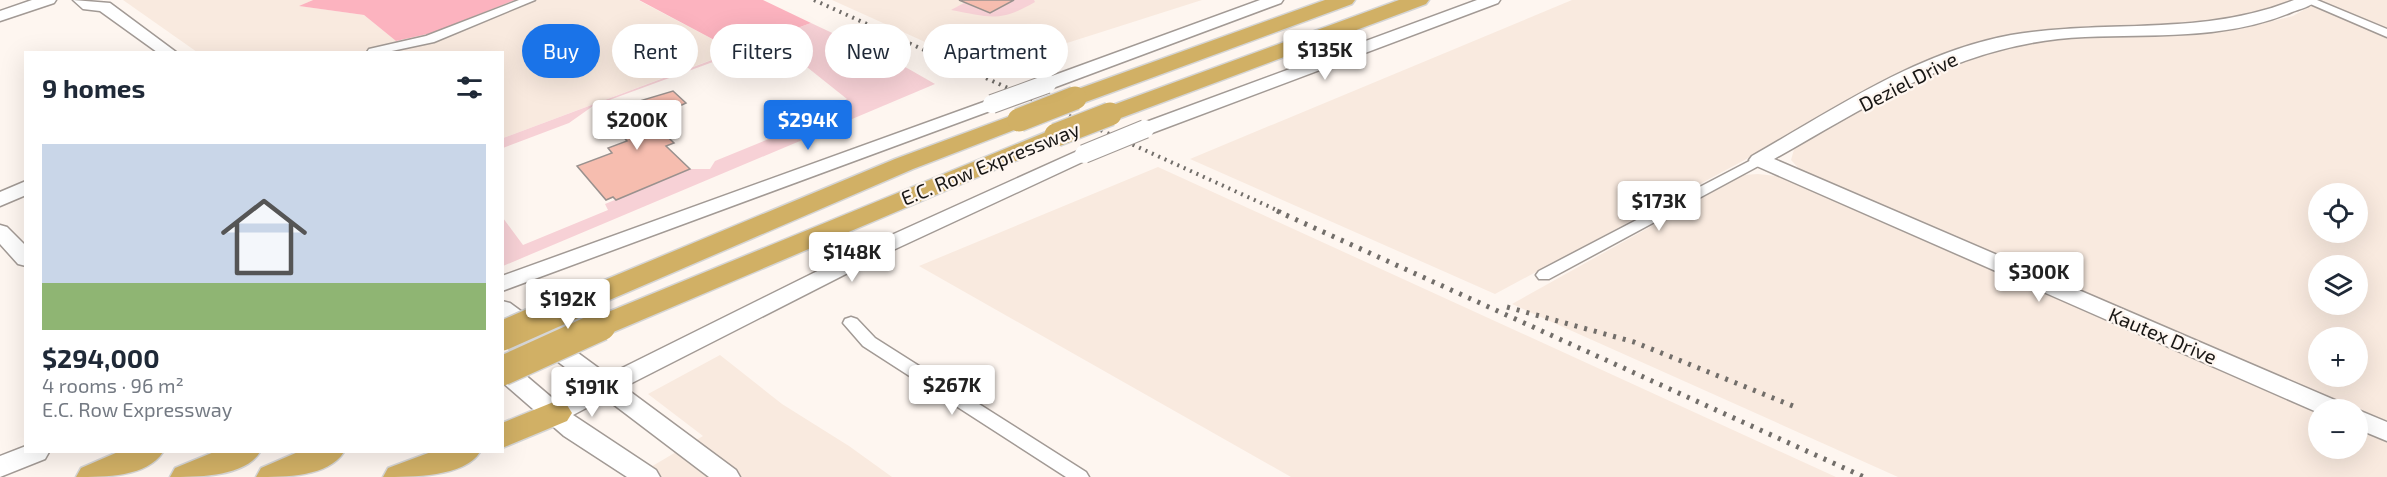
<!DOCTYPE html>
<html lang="en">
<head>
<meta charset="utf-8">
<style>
	body { margin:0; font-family:"Exo 2",sans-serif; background:#f2f2f3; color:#1f2937; height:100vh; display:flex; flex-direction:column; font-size:22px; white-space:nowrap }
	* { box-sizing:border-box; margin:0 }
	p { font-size:20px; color:#747a83 }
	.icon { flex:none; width:33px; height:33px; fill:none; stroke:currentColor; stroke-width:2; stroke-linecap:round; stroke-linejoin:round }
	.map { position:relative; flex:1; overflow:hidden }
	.side { position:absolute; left:24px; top:51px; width:480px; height:402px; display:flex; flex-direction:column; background:#fff; border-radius:0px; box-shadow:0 6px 24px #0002 }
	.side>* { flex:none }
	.top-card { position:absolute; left:522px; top:24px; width:570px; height:54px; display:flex; gap:12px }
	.buttons { position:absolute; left:2308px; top:183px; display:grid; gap:12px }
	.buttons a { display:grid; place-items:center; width:60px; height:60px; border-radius:50%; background:#fff; box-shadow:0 6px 24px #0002; font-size:30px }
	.price { position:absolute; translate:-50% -51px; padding:0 14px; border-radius:6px; background:#fff; color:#222; font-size:20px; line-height:39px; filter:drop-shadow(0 2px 3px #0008) }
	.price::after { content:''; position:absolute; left:50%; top:36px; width:18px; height:14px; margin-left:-9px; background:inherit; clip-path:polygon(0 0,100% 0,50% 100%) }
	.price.on { background:#1a73e8; color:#fff }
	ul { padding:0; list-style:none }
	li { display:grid; align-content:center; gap:12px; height:318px; padding:0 18px }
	li span { display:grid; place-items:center; height:186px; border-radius:0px; color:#555 }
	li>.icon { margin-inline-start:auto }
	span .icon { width:108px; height:108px; fill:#fffc; stroke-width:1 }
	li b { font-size:26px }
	h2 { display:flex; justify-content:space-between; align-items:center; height:72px; padding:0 18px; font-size:26px }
	.tag { padding:0 21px; border-radius:27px; background:#fff; box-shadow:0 6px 24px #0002; font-size:21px; line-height:54px }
	.tag.on { background:#1a73e8; color:#fff }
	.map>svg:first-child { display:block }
	.built { fill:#f9eadf; fill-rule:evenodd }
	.green { fill:#f7d1d6 }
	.forest { fill:#fcb3bf }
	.building { fill:#f6bdaf; stroke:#9a918e; stroke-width:1.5 }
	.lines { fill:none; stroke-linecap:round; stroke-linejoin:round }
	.street-casing { stroke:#a29a95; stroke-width:3 }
	.secondary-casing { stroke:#a29a95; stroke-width:3 }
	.highway-casing { stroke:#d5d5d5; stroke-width:3 }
	.street { fill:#fff; fill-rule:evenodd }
	.secondary { fill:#fff; fill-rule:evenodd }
	.highway { fill:#d1b065; fill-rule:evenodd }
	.rail-far1 { stroke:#726e6a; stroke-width:4; stroke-dasharray:2 5; stroke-linecap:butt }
	.rail { stroke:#726e6a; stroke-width:5; stroke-dasharray:3 7; stroke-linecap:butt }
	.secondary-bridge-casing { stroke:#a29a95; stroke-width:20; stroke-linecap:butt }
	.highway-bridge-far1-casing { stroke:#d5d5d5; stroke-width:26; stroke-linecap:butt }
	.highway-bridge-casing { stroke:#d5d5d5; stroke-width:32; stroke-linecap:butt }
	.secondary-bridge { stroke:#fff; stroke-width:18 }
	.highway-bridge-far1 { stroke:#d1b065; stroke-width:23 }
	.highway-bridge { stroke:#d1b065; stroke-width:29 }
	.labels { text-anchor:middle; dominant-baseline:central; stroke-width:4.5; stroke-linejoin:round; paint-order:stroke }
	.street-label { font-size:20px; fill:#181614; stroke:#fef6f0 }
</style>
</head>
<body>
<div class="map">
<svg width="2387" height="477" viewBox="0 0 2387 477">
	<rect width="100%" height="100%" fill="#fef6f0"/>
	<path class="built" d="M 123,0 L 313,0 L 300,6 L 364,15 L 396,41 L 432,33 L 515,0 L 638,0 L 735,51 L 503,138 L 502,52 L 197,52 Z
		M 832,0 L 1202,0 L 985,69 Z
		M 1572,0 L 2292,0 L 2282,7 L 2206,26 L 2025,34 L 1991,39 L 1944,53 L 1495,294 L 1190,159 Z
		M 2321,0 L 2387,0 L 2387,425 L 2358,412 L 2358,410 L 2351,409 L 1804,174 L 1791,160 L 1795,146 L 1957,59 L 1984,50 L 2059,38 L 2176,35 L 2235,30 L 2293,16 ZM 2319,194 L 2358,194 L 2358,232 L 2319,232 ZM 2319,266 L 2358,266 L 2358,304 L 2319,304 ZM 2319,338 L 2358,338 L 2358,376 L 2319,376 Z
		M 1158,167 L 1836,477 L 1291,477 L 919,266 Z
		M 1758,174 L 1776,176 L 1815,188 L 2319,410 L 2319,448 L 2358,448 L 2358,426 L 2387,438 L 2387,477 L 1898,477 L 1512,304 L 1743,175 Z
		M 720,355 L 782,404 L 849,446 L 892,477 L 634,477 L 703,436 L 648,394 Z"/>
	<path class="green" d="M 1014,0 L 1034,0 L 1035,2 C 999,23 990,17 951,10 L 964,3 L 990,13 Z
		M 811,23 L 907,68 L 935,84 L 503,266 L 503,218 L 523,245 L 608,210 L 605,204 L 690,169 L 710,169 L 715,161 L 842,109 L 837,104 L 847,99 L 773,40 L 593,106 L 569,123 L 503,148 L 503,138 Z"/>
	<path class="forest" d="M 313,0 L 515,0 L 432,33 L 396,41 L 364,15 L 299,6 Z
		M 639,0 L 763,0 L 811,23 L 735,51 Z"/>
	<path class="building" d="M 959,0 L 1014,0 L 990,13 Z
		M 673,91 L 686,103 L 650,120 L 674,143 L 666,146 L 690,169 L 616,200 L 613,197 L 606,200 L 577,166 L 612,153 L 608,148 L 627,141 L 606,116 L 638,104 L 636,102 Z"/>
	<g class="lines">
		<defs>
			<path id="street" d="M 519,0 L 535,0 L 434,42 L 387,52 L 367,52 L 369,49 L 426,36 Z
				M 2301,0 L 2317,0 L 2387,29 L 2387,37 Z
				M 1759,156 L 1764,157 L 1766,160 L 1764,163 L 1549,279 L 1539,279 L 1536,275 L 1539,271 Z
				M 851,317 L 857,319 L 875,338 L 1086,472 L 1089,477 L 1066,477 L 863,346 L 843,323 L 845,319 Z"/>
			<path id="secondary" d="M 32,0 L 56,0 L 54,3 L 0,21 L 0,11 Z
				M 73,0 L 110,3 L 176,52 L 157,52 L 100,11 L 83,9 Z
				M 1260,0 L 1283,0 L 1281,3 L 1053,88 L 1047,89 L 1038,84 L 1041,80 Z
				M 1477,0 L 1500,0 L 1498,3 L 1152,133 L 1138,133 L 1136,129 L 1138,125 Z
				M 2294,0 L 2316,0 C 2311,7 2300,9 2292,12 C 2227,40 2154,34 2085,37 C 1963,42 1877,101 1774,159 L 2344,404 L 2347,410 L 2319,410 L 2319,413 L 1752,164 L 1749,160 L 1752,156 C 1833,110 1917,52 2011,35 C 2106,19 2203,37 2294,0 Z
				M 992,99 L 998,100 L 1001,104 L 998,108 L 502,291 L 502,276 Z
				M 1084,148 L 1094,154 L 1091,158 L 891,251 L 624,387 L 736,470 L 740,477 L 709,477 L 605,398 L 573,415 L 656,470 L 660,477 L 627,477 L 564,436 L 502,382 L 502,360 L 510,362 L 557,402 L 589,385 L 502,320 L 502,301 L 510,303 L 608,375 L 876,242 Z
				M 26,181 L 26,195 L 0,206 L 0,192 Z
				M 0,225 L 7,227 L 26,246 L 26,266 L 18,264 L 0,244 Z
				M 2358,410 L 2387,422 L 2387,441 L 2358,429 Z
				M 26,446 L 26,452 L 49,452 L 45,459 L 0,477 L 0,456 Z"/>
			<path id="highway" d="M 1325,0 L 1355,0 L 1352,4 L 1083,103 L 1067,103 L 1063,98 L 1067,93 Z
				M 1399,0 L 1429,0 L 1426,4 L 1118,119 L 1102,119 L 1098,114 L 1102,109 Z
				M 1019,113 L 1027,115 L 1031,120 L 1027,125 L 913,169 L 591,308 L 581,311 L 571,308 L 567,301 L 571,294 L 895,159 Z
				M 1056,128 L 1065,130 L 1068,135 L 1065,140 L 611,333 L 601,336 L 591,333 L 586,326 L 591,319 Z
				M 556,401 L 567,405 L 572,413 L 567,421 L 502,448 L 502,423 Z
				M 118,452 L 163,452 C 147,477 105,477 76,477 L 81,468 Z
				M 214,452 L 260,452 C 245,477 198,477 170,477 L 175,468 Z
				M 298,452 L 344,452 C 328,477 285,477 256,477 L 261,468 Z
				M 431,452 L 480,452 C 465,477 411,477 383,477 L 388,468 Z"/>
		</defs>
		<use href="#street" class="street-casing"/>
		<use href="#secondary" class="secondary-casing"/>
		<use href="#highway" class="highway-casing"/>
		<use href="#street" class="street"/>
		<use href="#secondary" class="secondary"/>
		<use href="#highway" class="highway"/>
		<path class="rail-far1" d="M 814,0 L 1281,212"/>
		<path class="rail" d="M 1277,211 L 1864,477
			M 1507,307 L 1634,342 L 1798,408"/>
		<defs>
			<path id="secondary-bridge" d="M 992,104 L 1047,84
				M 1084,154 L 1145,129"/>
			<path id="highway-bridge-far1" d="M 1019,120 L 1075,98
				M 1056,135 L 1110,114"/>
			<path id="highway-bridge" d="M 502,336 L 581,301
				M 502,371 L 601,326"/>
		</defs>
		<use href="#secondary-bridge" class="secondary-bridge-casing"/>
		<use href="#highway-bridge-far1" class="highway-bridge-far1-casing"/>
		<use href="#highway-bridge" class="highway-bridge-casing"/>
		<use href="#secondary-bridge" class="secondary-bridge"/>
		<use href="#highway-bridge-far1" class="highway-bridge-far1"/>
		<use href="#highway-bridge" class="highway-bridge"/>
	</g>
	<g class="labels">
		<g class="street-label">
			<text transform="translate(1908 81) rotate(-27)">Deziel Drive</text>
			<text transform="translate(990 163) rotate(-22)">E.C. Row Expressway</text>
			<text transform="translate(2163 335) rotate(23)">Kautex Drive</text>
		</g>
	</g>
</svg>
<div class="buttons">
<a><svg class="icon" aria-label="locate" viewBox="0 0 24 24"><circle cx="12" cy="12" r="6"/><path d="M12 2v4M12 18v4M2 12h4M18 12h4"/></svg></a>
<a><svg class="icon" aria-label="layers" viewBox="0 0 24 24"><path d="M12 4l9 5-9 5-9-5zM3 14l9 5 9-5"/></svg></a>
<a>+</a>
<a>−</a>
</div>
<b class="price" style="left:1325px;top:81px">$135K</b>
<b class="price" style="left:637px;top:151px">$200K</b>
<b class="price on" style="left:808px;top:151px">$294K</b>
<b class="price" style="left:1659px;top:232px">$173K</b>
<b class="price" style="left:852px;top:283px">$148K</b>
<b class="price" style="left:2039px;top:303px">$300K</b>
<b class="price" style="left:568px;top:330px">$192K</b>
<b class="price" style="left:952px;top:416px">$267K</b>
<b class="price" style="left:592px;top:418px">$191K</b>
<div class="top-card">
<a class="tag on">Buy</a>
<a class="tag">Rent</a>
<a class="tag">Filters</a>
<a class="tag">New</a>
<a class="tag">Apartment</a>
</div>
<section class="side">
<h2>9 homes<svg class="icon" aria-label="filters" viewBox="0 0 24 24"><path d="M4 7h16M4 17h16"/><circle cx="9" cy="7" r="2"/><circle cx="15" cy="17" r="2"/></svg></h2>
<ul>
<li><span style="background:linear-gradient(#c9d6e8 75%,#8fb573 0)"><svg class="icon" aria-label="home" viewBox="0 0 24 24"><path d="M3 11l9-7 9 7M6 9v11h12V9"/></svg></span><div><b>$294,000</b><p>4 rooms · 96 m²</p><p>E.C. Row Expressway</p></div></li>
</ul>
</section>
</div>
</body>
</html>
